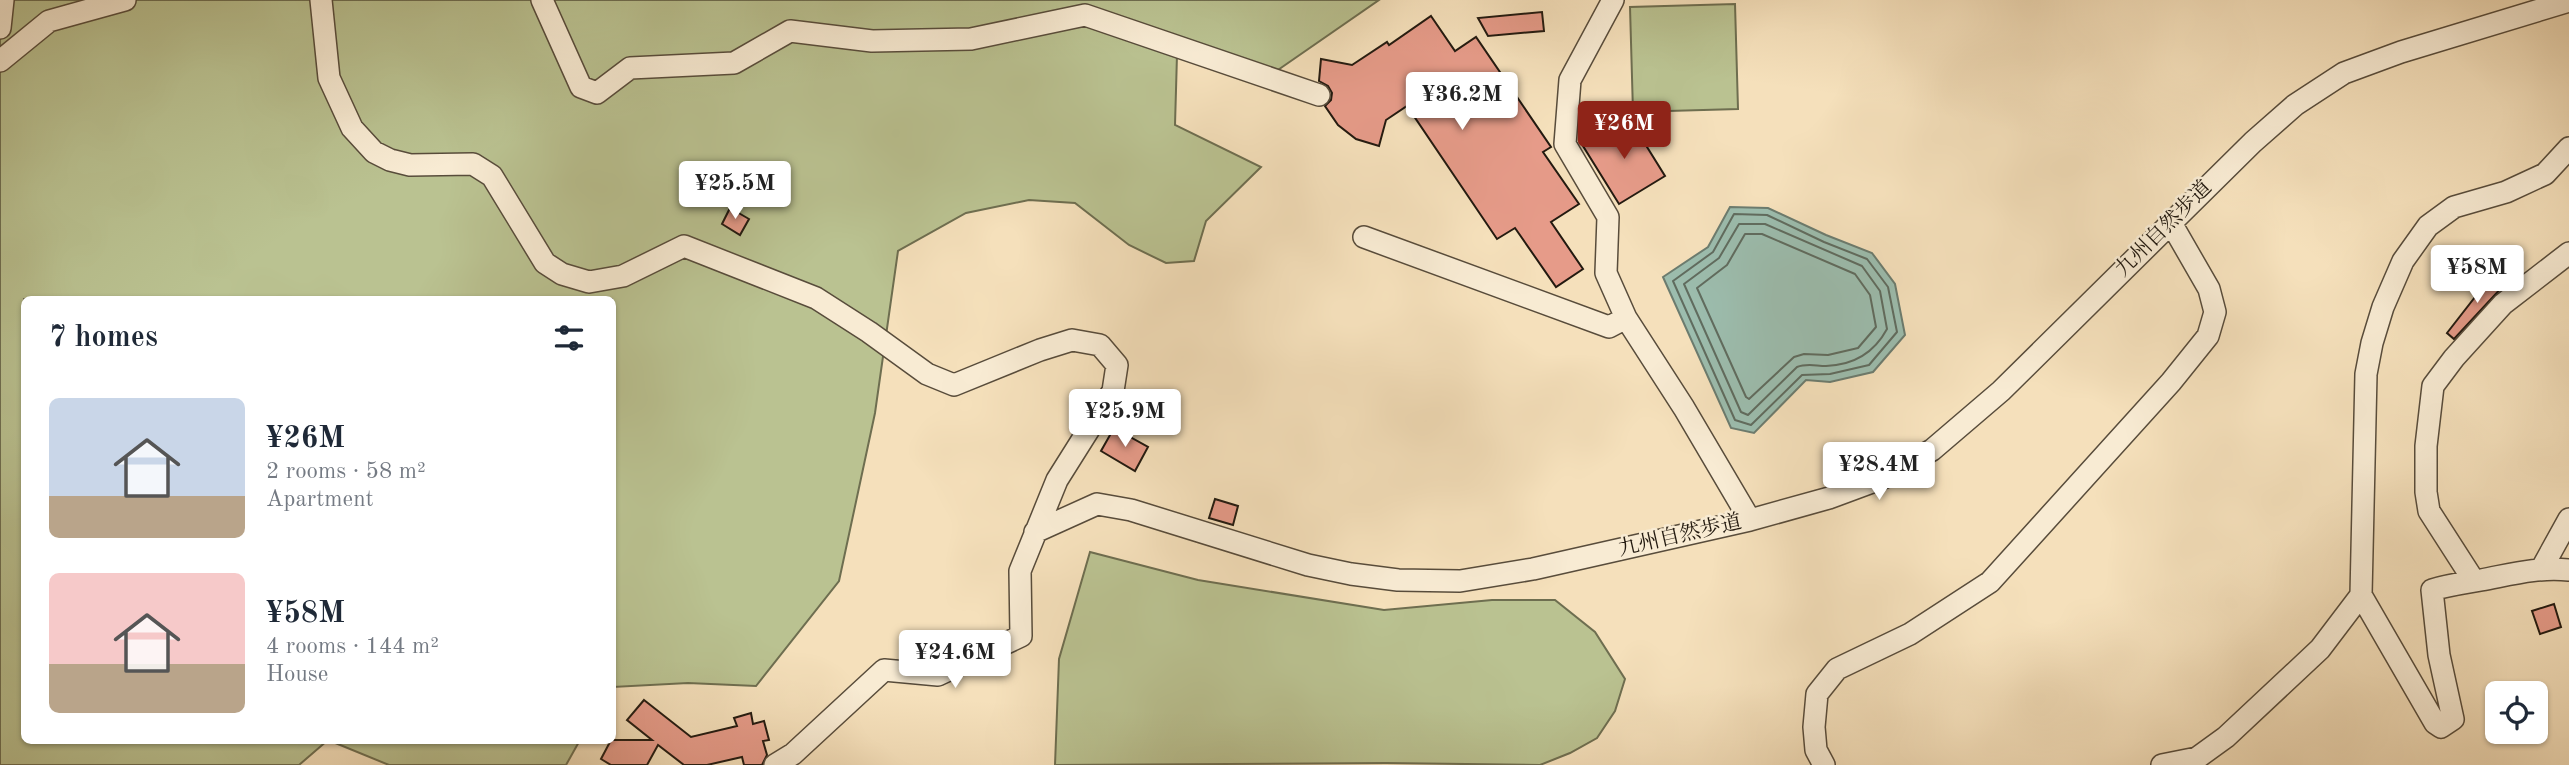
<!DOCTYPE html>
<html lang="en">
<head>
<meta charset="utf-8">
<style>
	body { margin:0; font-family:"Old Standard TT","Noto Serif JP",serif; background:#f2f2f3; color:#1f2937; height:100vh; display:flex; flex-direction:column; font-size:26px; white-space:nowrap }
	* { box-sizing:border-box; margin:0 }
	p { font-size:23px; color:#747a83 }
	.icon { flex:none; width:38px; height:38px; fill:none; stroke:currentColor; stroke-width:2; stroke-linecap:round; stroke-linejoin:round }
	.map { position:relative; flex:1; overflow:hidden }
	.side { position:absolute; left:21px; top:296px; width:595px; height:448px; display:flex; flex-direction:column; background:#fff; border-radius:10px; box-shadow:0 2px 5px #0004 }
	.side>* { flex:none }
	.fabs { position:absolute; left:2485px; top:681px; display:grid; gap:14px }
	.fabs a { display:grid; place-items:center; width:63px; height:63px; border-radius:10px; background:#fff; box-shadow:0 2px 5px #0004; font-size:35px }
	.price { position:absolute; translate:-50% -60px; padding:0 16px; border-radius:7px; background:#fff; color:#222; font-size:23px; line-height:46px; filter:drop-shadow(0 2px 4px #0008) }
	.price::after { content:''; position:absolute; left:50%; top:42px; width:21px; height:16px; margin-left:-10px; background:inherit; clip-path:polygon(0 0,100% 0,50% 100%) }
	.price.selected { background:#8f2418; color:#fff }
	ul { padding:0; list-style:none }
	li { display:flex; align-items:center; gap:21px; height:175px; padding:0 28px }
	li span { display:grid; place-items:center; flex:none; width:196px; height:140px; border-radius:10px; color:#555 }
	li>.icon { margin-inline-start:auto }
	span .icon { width:84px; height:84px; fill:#fffc; stroke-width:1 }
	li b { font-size:30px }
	h2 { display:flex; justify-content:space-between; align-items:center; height:84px; padding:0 28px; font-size:30px }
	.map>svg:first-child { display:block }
	.green { fill:#bac291; stroke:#6e6e50; stroke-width:2 }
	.water { fill:#9cbdae; stroke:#6c7c6f; stroke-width:2 }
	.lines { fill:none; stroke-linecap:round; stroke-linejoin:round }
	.shore { stroke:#606c5f; stroke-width:2 }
	.building { fill:#e69b89; stroke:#231a10; stroke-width:2 }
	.minor-casing { stroke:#584c3b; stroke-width:24 }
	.minor { stroke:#f8ebd3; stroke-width:21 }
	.labels { text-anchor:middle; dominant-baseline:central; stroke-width:5; stroke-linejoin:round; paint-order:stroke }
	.street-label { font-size:21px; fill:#231a10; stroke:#f8ebd3 }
</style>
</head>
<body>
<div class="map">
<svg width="2569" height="765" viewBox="0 0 2569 765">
	<rect width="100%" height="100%" fill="#f5e0bb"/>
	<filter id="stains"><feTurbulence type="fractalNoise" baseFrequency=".00286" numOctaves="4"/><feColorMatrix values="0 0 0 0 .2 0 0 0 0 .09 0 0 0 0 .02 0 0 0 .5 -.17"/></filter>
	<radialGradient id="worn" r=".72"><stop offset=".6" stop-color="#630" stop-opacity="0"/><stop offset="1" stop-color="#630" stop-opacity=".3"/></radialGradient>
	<path class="green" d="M 0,0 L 1379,0 L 1275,72 L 1177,55 L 1175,125 L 1261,167 L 1206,221 L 1194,261 L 1166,263 L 1129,245 L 1075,203 L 1029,200 L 966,213 L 898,251 L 875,413 L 839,581 L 756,686 L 688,683 L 613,687 L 612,299 L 24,299 L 24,740 L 328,740 L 299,765 L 0,765 Z
		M 1735,4 L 1738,109 L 1633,112 L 1630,7 Z
		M 1090,552 L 1198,580 L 1384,610 L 1492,600 L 1555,600 L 1595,632 L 1625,679 L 1615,711 L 1597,738 L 1570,753 L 1540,765 L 1386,763 L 1055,765 L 1059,659 Z
		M 328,740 L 580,740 L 566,765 L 389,765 Z"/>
	<path class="water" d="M 1730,207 L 1768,208 L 1826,235 L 1872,253 L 1895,284 L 1905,335 L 1873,372 L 1830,382 L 1806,380 L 1754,433 L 1731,428 L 1663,277 L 1708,247 Z"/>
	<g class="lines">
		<path class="shore" d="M 1734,214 L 1767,215 L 1824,242 L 1867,259 L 1888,287 L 1897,332 L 1869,365 L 1830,374 L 1802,375 L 1751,425 L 1735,420 L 1673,281 L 1713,252 Z
			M 1739,224 L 1765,224 L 1862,266 L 1880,291 L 1887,329 C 1874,353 1854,365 1826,366 C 1816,366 1807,363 1797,367 L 1748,415 L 1741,412 L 1684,284 L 1719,258 Z
			M 1745,234 L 1762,234 L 1855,274 L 1870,295 L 1876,327 L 1858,348 L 1828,355 L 1804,354 L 1794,357 L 1749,399 L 1746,397 L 1697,288 L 1727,265 Z"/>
	</g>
	<path class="building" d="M 1542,12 L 1544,31 L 1488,36 L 1478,18 Z
		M 1431,16 L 1455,51 L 1476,37 L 1551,147 L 1543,152 L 1579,204 L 1551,222 L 1583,269 L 1556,287 L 1515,228 L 1497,239 L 1407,106 L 1386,120 L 1379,146 L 1356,139 L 1338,125 L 1325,106 L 1331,100 L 1332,93 L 1328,86 L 1319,81 L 1321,59 L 1352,65 L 1387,42 L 1389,45 Z
		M 1629,118 L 1665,176 L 1619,204 L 1583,146 Z
		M 730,208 L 749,219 L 740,235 L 722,224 Z
		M 2493,274 L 2505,284 L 2454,339 L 2447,333 Z
		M 1114,428 L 1148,447 L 1135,471 L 1101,451 Z
		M 1215,499 L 1238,506 L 1233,525 L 1209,518 Z
		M 2554,604 L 2561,627 L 2540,634 L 2532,611 Z
		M 644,700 L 691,737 L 737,726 L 734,718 L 751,713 L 753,724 L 764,721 L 769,740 L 763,741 L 767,755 L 762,765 L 744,765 L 742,757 L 707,765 L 684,765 L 658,745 L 647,765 L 611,765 L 601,759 L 611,740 L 652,740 L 627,720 Z"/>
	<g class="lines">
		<defs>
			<path id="minor" d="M 321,0 L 329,78 L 352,128 L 374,152 L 390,160 L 410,165 L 473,164 L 492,176 L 545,263 L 562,274 L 589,282 L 623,276 L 684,246 L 816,298 L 869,332 L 927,374 L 954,385 L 1040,350 L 1072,340 L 1100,345 L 1117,365 L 1113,391 L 1057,480 L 1020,571 L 1021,636 L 938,675 L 884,670 L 793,754 L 775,765
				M 542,0 L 581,87 L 597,93 L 630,68 L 734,63 L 790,31 L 872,41 L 971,39 L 1085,15 L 1319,95
				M 1613,0 L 1570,80 L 1565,144 L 1608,217 L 1606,273 L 1626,318 L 1684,408 L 1750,520
				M 0,28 L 3,0
				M 0,61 L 49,21 L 125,0
				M 2569,148 L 2545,174 L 2506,192 L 2454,207 L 2428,226 L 2403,261 L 2383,307 L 2372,343 L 2366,374 L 2361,595 L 2435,723 L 2441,727 L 2453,719 L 2439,655 L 2432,590 C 2449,585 2464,583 2481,580 C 2513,574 2537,567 2569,570
				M 1364,237 L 1609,327 L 1626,318
				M 1035,532 L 1097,504 L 1131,510 L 1308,565 L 1351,574 L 1398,580 L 1460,581 L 1533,569 L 1750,520 L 1829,498 L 1883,478 L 1932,450 L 2001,391 L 2253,142 L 2295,105 L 2344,73 L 2401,52 L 2569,1
				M 2542,568 L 2569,519
				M 2474,581 L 2429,511 L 2426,492 L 2426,446 L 2433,386 L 2454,358 L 2503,304 L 2569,253
				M 1824,765 L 1816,750 L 1814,727 L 1817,694 L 1837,669 L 1910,634 L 1990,582 L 2171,382 L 2208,336 L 2215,312 L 2209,289 L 2171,223
				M 2162,765 L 2197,758 L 2226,737 L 2320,649 L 2361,595"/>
		</defs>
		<use href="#minor" class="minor-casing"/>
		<use href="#minor" class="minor"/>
	</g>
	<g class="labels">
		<g class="street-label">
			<text transform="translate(2164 229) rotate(-45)">九州自然歩道</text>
			<text transform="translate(1680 536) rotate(-13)">九州自然歩道</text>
		</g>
	</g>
	<rect width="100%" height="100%" filter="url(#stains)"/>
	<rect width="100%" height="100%" fill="url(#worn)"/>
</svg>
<div class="fabs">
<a><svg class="icon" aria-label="locate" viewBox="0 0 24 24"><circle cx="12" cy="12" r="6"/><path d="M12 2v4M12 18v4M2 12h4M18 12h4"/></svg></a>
</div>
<b class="price" style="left:1462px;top:132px">¥36.2M</b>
<b class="price selected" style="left:1624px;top:161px">¥26M</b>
<b class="price" style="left:735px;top:221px">¥25.5M</b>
<b class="price" style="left:2477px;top:305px">¥58M</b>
<b class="price" style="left:1125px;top:449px">¥25.9M</b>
<b class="price" style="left:1879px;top:502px">¥28.4M</b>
<b class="price" style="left:955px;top:690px">¥24.6M</b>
<section class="side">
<h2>7 homes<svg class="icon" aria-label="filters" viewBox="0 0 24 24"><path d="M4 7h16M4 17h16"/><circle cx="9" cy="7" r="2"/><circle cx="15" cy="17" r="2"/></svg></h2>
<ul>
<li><span style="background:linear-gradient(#c9d6e8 70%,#b9a48a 0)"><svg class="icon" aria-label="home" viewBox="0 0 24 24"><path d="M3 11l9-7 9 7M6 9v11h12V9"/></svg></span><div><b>¥26M</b><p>2 rooms · 58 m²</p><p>Apartment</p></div></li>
<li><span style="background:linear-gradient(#f6c9c9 65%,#b9a48a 0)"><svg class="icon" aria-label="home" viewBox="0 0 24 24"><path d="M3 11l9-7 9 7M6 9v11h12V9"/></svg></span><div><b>¥58M</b><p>4 rooms · 144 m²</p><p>House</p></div></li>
</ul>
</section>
</div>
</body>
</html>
